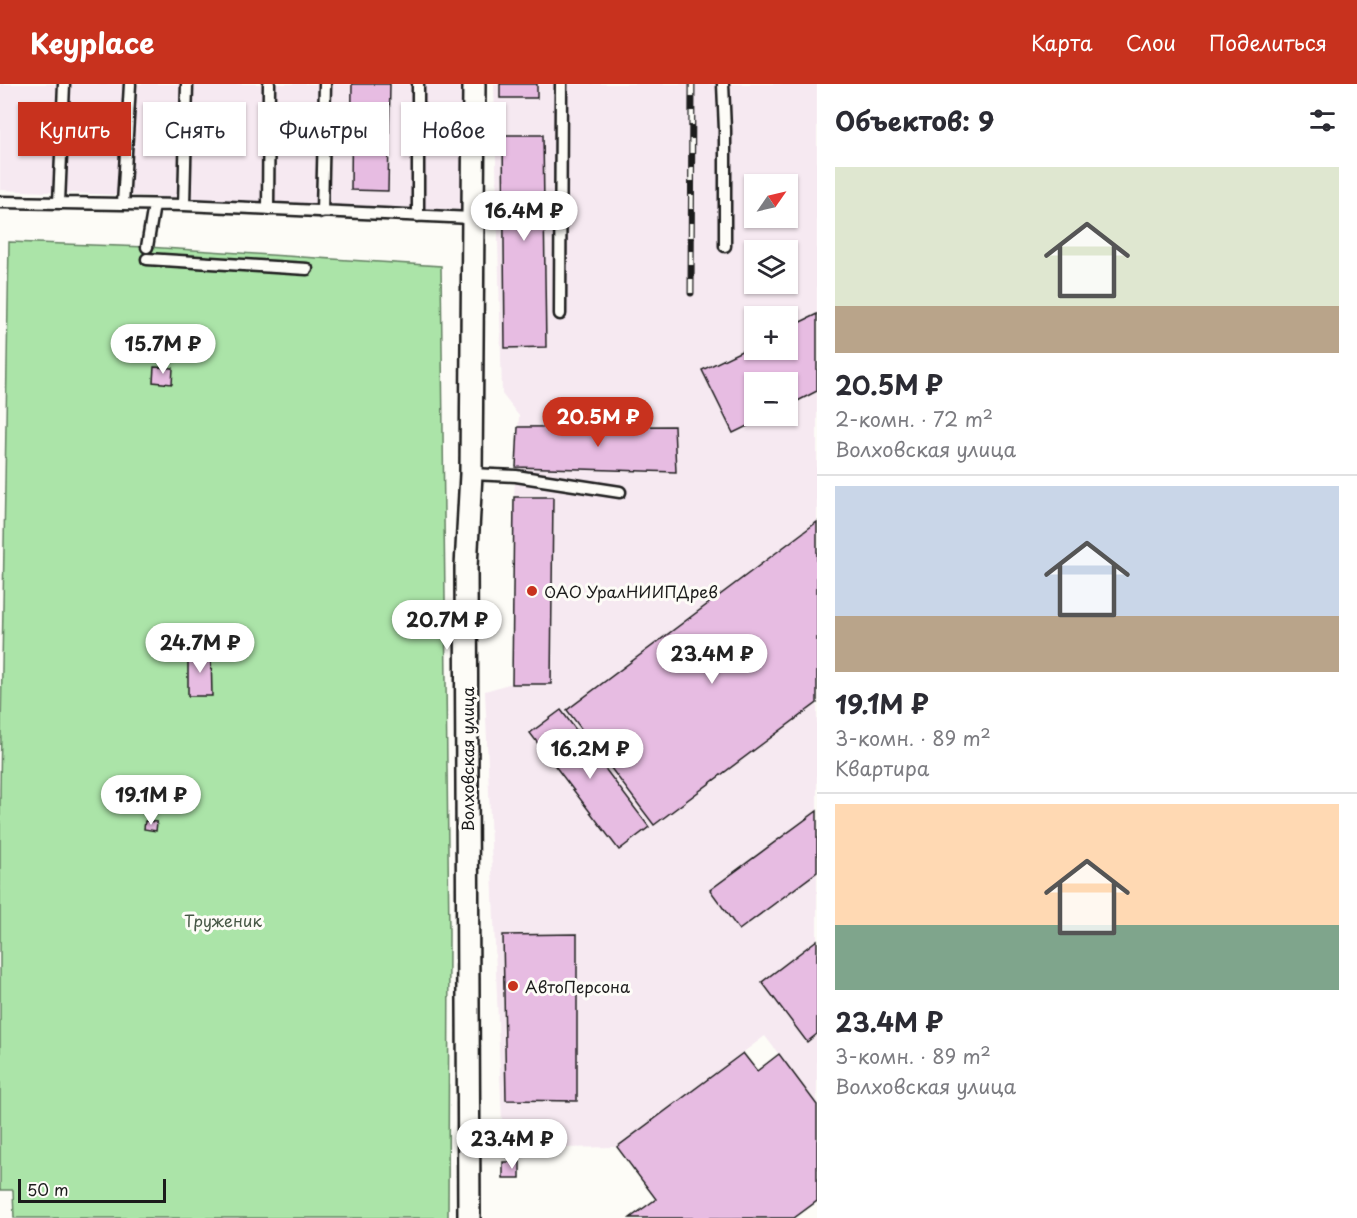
<!DOCTYPE html>
<html lang="ru">
<head>
<meta charset="utf-8">
<style>
	body { margin:0; font-family:"Playpen Sans",sans-serif; background:#f2f2f3; color:#2b2b33; height:100vh; display:flex; flex-direction:column; font-size:22px; white-space:nowrap }
	* { box-sizing:border-box; margin:0 }
	p { font-size:20px; color:#7c7c81 }
	.icon { flex:none; width:33px; height:33px; fill:none; stroke:currentColor; stroke-width:2; stroke-linecap:round; stroke-linejoin:round }
	.map { position:relative; flex:1; overflow:hidden }
	.panel { display:flex; flex-direction:column; background:#fff; width:540px }
	.panel>* { flex:none }
	.guide { position:absolute; left:18px; top:18px; width:570px; height:54px; display:flex; gap:12px }
	.needle { width:39px; rotate:56deg }
	.buttons { position:absolute; left:744px; top:90px; display:grid; gap:12px }
	.buttons a { display:grid; place-items:center; width:54px; height:54px; border-radius:0px; background:#fff; box-shadow:0 2px 4px #0004; font-size:30px }
	.scale { position:absolute; left:18px; bottom:15px; width:148px; box-sizing:border-box; padding-left:6px; border:3px solid #1c1c1c; border-top:0; font-size:16px; line-height:21px; white-space:nowrap; color:#1c1c1c; -webkit-text-stroke:4px #fdfcf7; paint-order:stroke }
	.price { position:absolute; translate:-50% -51px; padding:0 14px; border-radius:21px; background:#fff; color:#222; font-size:20px; line-height:39px; filter:drop-shadow(0 2px 3px #0008) }
	.price::after { content:''; position:absolute; left:50%; top:36px; width:18px; height:14px; margin-left:-9px; background:inherit; clip-path:polygon(0 0,100% 0,50% 100%) }
	.price.selected { background:#c8321e; color:#fff }
	ul { padding:0; list-style:none }
	li { display:grid; align-content:center; gap:12px; height:318px; padding:0 18px }
	li+li { border-top:2px solid #e1e1e2 }
	li span { display:grid; place-items:center; height:186px; border-radius:0px; color:#555 }
	li>.icon { margin-inline-start:auto }
	span .icon { width:108px; height:108px; fill:#fffc; stroke-width:1 }
	li b { font-size:26px }
	h2 { display:flex; justify-content:space-between; align-items:center; height:72px; padding:0 18px; font-size:26px }
	.chip { padding:0 21px; border-radius:0px; background:#fff; box-shadow:0 2px 4px #0004; font-size:21px; line-height:54px }
	.chip.selected { background:#c8321e; color:#fff }
	header { display:flex; align-items:center; gap:36px; box-sizing:border-box; height:84px; padding:0 30px; background:#c8321e; color:#fff }
	header strong { font-size:28px }
	nav { display:flex; gap:33px; margin-inline-start:auto; font-size:21px }
	main { display:flex; flex:1; min-height:0 }
	.map>svg:first-child { display:block }
	.built { fill:#f6e9f1; fill-rule:evenodd }
	.green { fill:#abe4a8; stroke:#648062; stroke-width:1.5 }
	.building { fill:#e7bce2; stroke:#1c1c1c; stroke-width:1.5 }
	.lines { fill:none; stroke-linecap:round; stroke-linejoin:round }
	.lane-casing { stroke:#1c1c1c; stroke-width:15 }
	.street-casing { stroke:#1c1c1c; stroke-width:26 }
	.lane { stroke:#fdfcf7; stroke-width:10 }
	.street { stroke:#fdfcf7; stroke-width:21 }
	.rail-casing { stroke:#1c1c1c; stroke-width:7 }
	.rail { stroke:#fdfcf7; stroke-width:4.5; stroke-dasharray:14; stroke-linecap:butt }
	.poi-dot { fill:#c8321e; stroke:#fdfcf7; stroke-width:2 }
	.labels { text-anchor:middle; dominant-baseline:central; stroke-width:6; stroke-linejoin:round; paint-order:stroke }
	.poi-label { font-size:16px; fill:#1c1c1c; stroke:#fdfcf7; text-anchor:start }
	.street-label { font-size:16px; fill:#1c1c1c; stroke:#fdfcf7 }
	.park-label { font-size:16px; fill:#475846; stroke:#fdfcf7 }
</style>
</head>
<body>
<header>
<strong>Keyplace</strong>
<nav><a>Карта</a><a>Слои</a><a>Поделиться</a></nav>
</header>
<main>
<div class="map">
<svg width="817" height="1134" viewBox="0 0 817 1134">
	<rect width="100%" height="100%" fill="#fdfcf7"/>
	<filter id="ink" filterUnits="userSpaceOnUse"><feTurbulence type="fractalNoise" baseFrequency=".0167" numOctaves="2"/><feDisplacementMap in="SourceGraphic" scale="12" xChannelSelector="R" yChannelSelector="G"/><feConvolveMatrix kernelMatrix="1 2 1 2 8 2 1 2 1" color-interpolation-filters="sRGB"/></filter>
	<g filter="url(#ink)">
		<path class="built" d="M 0,0 L 464,0 L 463,126 L 0,106 Z
			M 494,0 L 817,0 L 817,1021 L 765,952 L 617,1063 L 503,1065 L 485,607 L 512,599 L 514,413 L 519,332 L 502,310 ZM 754,100 L 788,100 L 788,134 L 754,134 ZM 754,166 L 788,166 L 788,200 L 754,200 ZM 754,232 L 788,232 L 788,266 L 754,266 ZM 754,298 L 788,298 L 788,332 L 754,332 Z"/>
		<path class="green" d="M 9,158 L 147,163 L 441,182 L 449,849 L 448,1134 L 14,1134 L 13,1106 L 0,1106 L 0,705 Z"/>
		<path class="building" d="M 352,0 L 390,0 L 388,107 L 351,106 Z
			M 500,0 L 537,0 L 537,14 L 500,14 Z
			M 503,51 L 543,51 L 546,263 L 505,264 Z
			M 817,230 L 817,307 L 788,322 L 788,298 L 754,298 L 754,332 L 768,332 L 733,349 L 702,286 L 754,261 L 754,266 L 788,266 L 788,244 Z
			M 154,283 L 173,284 L 172,300 L 153,298 Z
			M 674,342 L 676,388 L 516,383 L 518,343 Z
			M 514,413 L 553,413 L 551,600 L 512,600 Z
			M 817,438 L 817,619 L 654,741 L 567,626 Z
			M 188,568 L 211,568 L 212,612 L 188,612 Z
			M 561,626 L 649,743 L 619,766 L 530,649 Z
			M 817,727 L 817,788 L 739,846 L 710,806 Z
			M 145,737 L 157,738 L 156,747 L 144,745 Z
			M 577,850 L 577,1017 L 506,1016 L 503,851 Z
			M 817,856 L 817,950 L 807,958 L 762,898 Z
			M 743,969 L 757,987 L 779,970 L 817,1021 L 817,1117 L 794,1134 L 630,1134 L 656,1115 L 617,1063 Z
			M 503,1078 L 520,1078 L 520,1094 L 503,1094 Z"/>
		<g class="lines">
			<defs>
				<path id="lane" d="M 418,0 L 418,132
					M 723,0 L 725,46 L 725,162
					M 0,118 L 184,121 L 472,134
					M 59,119 L 64,0
					M 123,120 L 130,0
					M 184,121 L 187,0
					M 268,125 L 269,0
					M 322,128 L 325,0
					M 147,163 L 154,121
					M 147,175 L 307,185
					M 560,230 L 561,0
					M 471,390 L 516,392 L 620,408"/>
				<path id="street" d="M 469,1134 L 466,483 L 471,390 L 474,0"/>
			</defs>
			<use href="#lane" class="lane-casing"/>
			<use href="#street" class="street-casing"/>
			<use href="#lane" class="lane"/>
			<use href="#street" class="street"/>
			<defs>
				<path id="rail" d="M 691,209 L 692,0"/>
			</defs>
			<use href="#rail" class="rail-casing"/>
			<use href="#rail" class="rail"/>
		</g>
	</g>
	<g class="poi-dot">
		<circle cx="532" cy="507" r="6"/>
		<circle cx="513" cy="902" r="6"/>
	</g>
	<g class="labels">
		<g class="poi-label">
			<text x="544" y="507">ОАО УралНИИПДрев</text>
			<text x="525" y="902">АвтоПерсона</text>
		</g>
		<g class="street-label">
			<text transform="translate(467 675) rotate(-90)">Волховская улица</text>
		</g>
		<g class="park-label">
			<text x="223" y="836">Труженик</text>
		</g>
	</g>
</svg>
<div class="buttons">
<a><svg class="needle" viewBox="-14 -14 28 28"><path d="M0-13l5 13h-10z" fill="#e53935"/><path d="M0 13l5-13h-10z" fill="#7c7c81"/></svg></a>
<a><svg class="icon" aria-label="layers" viewBox="0 0 24 24"><path d="M12 4l9 5-9 5-9-5zM3 14l9 5 9-5"/></svg></a>
<a>+</a>
<a>−</a>
</div>
<div class="scale">50 m</div>
<b class="price" style="left:524px;top:158px">16.4M ₽</b>
<b class="price" style="left:163px;top:291px">15.7M ₽</b>
<b class="price selected" style="left:598px;top:364px">20.5M ₽</b>
<b class="price" style="left:447px;top:567px">20.7M ₽</b>
<b class="price" style="left:200px;top:590px">24.7M ₽</b>
<b class="price" style="left:712px;top:601px">23.4M ₽</b>
<b class="price" style="left:590px;top:696px">16.2M ₽</b>
<b class="price" style="left:151px;top:742px">19.1M ₽</b>
<b class="price" style="left:512px;top:1086px">23.4M ₽</b>
<div class="guide">
<a class="chip selected">Купить</a>
<a class="chip">Снять</a>
<a class="chip">Фильтры</a>
<a class="chip">Новое</a>
</div>
</div>
<section class="panel">
<h2>Объектов: 9<svg class="icon" aria-label="filters" viewBox="0 0 24 24"><path d="M4 7h16M4 17h16"/><circle cx="9" cy="7" r="2"/><circle cx="15" cy="17" r="2"/></svg></h2>
<ul>
<li><span style="background:linear-gradient(#dfe7d0 75%,#b9a48a 0)"><svg class="icon" aria-label="home" viewBox="0 0 24 24"><path d="M3 11l9-7 9 7M6 9v11h12V9"/></svg></span><div><b>20.5M ₽</b><p>2-комн. · 72 m²</p><p>Волховская улица</p></div></li>
<li><span style="background:linear-gradient(#c9d6e8 70%,#b9a48a 0)"><svg class="icon" aria-label="home" viewBox="0 0 24 24"><path d="M3 11l9-7 9 7M6 9v11h12V9"/></svg></span><div><b>19.1M ₽</b><p>3-комн. · 89 m²</p><p>Квартира</p></div></li>
<li><span style="background:linear-gradient(#ffd9b3 65%,#7fa58c 0)"><svg class="icon" aria-label="home" viewBox="0 0 24 24"><path d="M3 11l9-7 9 7M6 9v11h12V9"/></svg></span><div><b>23.4M ₽</b><p>3-комн. · 89 m²</p><p>Волховская улица</p></div></li>
</ul>
</section>
</main>
</body>
</html>
